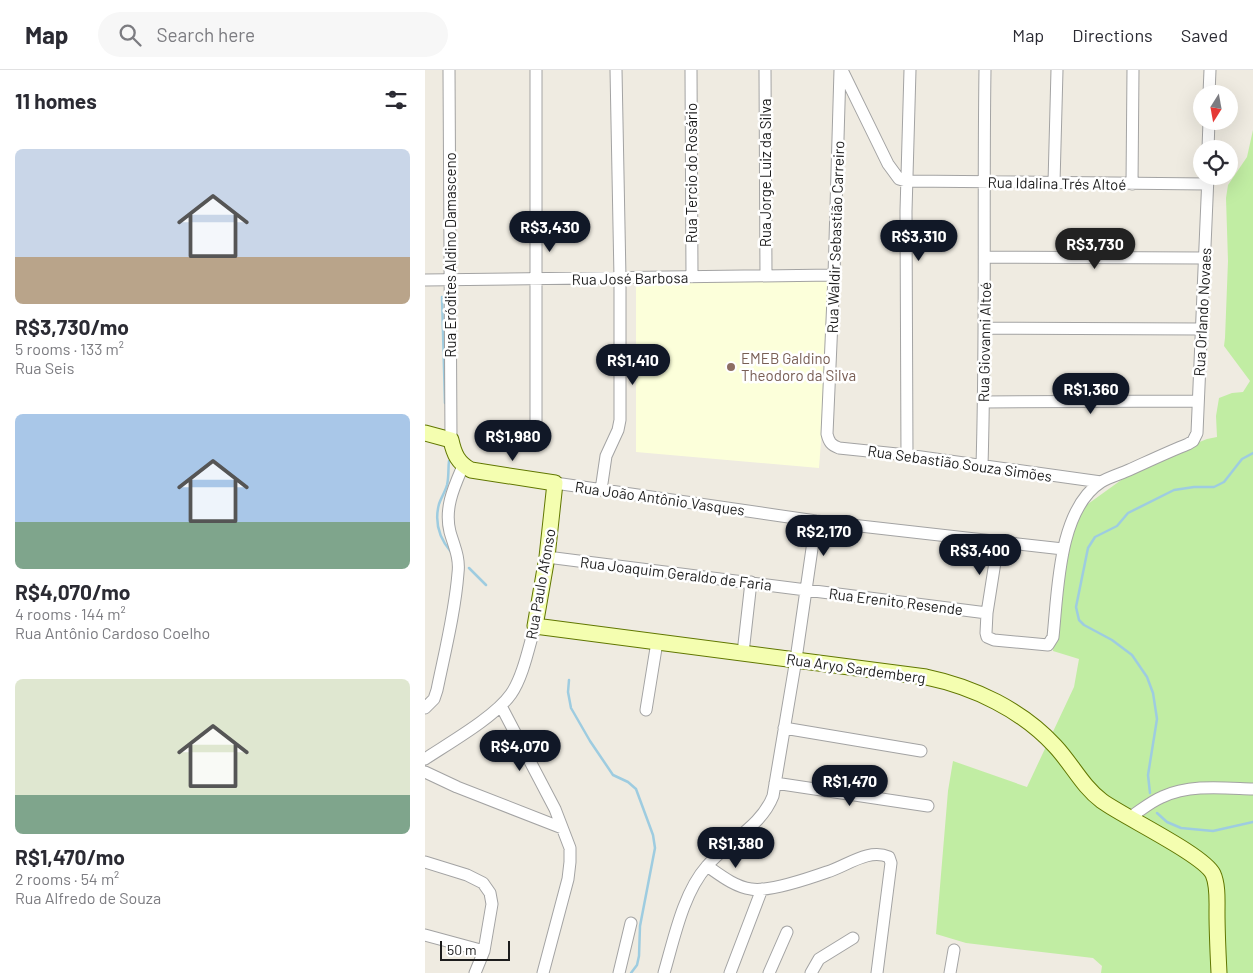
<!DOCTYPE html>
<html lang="en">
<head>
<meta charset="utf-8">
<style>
	body { margin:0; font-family:Barlow,sans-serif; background:#f7f7f7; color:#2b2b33; height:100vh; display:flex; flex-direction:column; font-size:19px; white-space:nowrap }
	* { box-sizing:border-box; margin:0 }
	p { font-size:16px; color:#7c7c81 }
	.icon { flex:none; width:28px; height:28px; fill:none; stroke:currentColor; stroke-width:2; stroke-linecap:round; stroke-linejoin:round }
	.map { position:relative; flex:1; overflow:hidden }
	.side { display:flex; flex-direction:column; background:#fff; width:425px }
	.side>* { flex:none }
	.needle { width:32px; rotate:191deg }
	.fabs { position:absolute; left:768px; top:15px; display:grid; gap:10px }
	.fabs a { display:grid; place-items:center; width:45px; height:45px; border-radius:50%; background:#fff; box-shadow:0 5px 20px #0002; font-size:25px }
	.scale { position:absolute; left:15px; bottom:12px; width:70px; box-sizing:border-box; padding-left:5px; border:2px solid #1c1c1c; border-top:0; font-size:14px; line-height:18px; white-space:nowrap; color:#1c1c1c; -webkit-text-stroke:4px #fff; paint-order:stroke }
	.price { position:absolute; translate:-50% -42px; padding:0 11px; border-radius:18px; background:#111827; color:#fff; font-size:16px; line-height:32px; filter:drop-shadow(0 1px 2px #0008) }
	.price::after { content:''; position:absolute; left:50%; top:30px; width:15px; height:11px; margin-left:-8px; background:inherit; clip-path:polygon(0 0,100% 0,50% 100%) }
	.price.active { background:#222; color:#fff }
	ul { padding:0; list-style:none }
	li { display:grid; align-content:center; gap:10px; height:265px; padding:0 15px }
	li span { display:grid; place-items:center; height:155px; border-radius:8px; color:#555 }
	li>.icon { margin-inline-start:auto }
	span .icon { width:90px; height:90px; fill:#fffc; stroke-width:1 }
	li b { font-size:21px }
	h2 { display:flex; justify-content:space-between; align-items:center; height:60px; padding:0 15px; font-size:21px }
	header { display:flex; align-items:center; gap:30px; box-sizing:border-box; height:70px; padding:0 25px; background:#fff; border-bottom:1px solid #e1e1e2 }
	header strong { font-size:24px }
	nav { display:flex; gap:28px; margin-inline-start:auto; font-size:18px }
	.search { width:350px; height:45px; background:#f7f7f7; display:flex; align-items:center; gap:12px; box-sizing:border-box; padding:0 18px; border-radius:28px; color:#7c7c81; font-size:19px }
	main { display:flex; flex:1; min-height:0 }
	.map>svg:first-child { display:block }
	.education { fill:#fcffda }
	.grass { fill:#c1eda3 }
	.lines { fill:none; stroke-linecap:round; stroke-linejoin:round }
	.stream { stroke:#9ecce0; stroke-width:2.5 }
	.street-casing { stroke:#a3a3a3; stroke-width:13 }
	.secondary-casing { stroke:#617700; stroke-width:17 }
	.street { stroke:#fff; stroke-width:11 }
	.secondary { stroke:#f4feb0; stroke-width:15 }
	.education-dot { fill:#8d6e63; stroke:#fff; stroke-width:2 }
	.labels { text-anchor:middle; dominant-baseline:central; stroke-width:5; stroke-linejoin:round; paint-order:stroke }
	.street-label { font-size:15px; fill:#1c1c1c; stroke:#fff }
	.education-label { font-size:15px; fill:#785e54; stroke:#fff; text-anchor:start }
</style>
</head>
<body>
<header>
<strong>Map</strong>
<div class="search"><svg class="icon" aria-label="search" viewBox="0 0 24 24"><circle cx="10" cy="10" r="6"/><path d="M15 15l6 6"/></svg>Search here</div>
<nav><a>Map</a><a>Directions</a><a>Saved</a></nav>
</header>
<main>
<section class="side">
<h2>11 homes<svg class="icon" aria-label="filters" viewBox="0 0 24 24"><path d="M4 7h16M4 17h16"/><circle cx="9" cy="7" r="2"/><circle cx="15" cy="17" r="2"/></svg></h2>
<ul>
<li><span style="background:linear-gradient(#c9d6e8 70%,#b9a48a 0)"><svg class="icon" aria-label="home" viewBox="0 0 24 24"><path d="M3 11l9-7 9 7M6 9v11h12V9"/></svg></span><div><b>R$3,730/mo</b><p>5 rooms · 133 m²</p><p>Rua Seis</p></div></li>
<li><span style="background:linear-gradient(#a9c7e8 70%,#7fa58c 0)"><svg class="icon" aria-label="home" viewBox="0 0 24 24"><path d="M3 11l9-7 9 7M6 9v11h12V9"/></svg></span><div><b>R$4,070/mo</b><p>4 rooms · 144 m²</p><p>Rua Antônio Cardoso Coelho</p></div></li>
<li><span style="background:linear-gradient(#dfe7d0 75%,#7fa58c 0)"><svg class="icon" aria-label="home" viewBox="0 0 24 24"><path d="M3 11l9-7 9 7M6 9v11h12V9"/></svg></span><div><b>R$1,470/mo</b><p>2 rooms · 54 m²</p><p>Rua Alfredo de Souza</p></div></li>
</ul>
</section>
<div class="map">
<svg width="828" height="903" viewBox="0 0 828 903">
	<rect width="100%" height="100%" fill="#efebe1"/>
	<path class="education" d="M 408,210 L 394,398 L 211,382 L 211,212 Z"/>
	<path class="grass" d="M 828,60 L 828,903 L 676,903 L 677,896 L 668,888 L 541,873 L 511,864 L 523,721 L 528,691 L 602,717 L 649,617 L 654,589 L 628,581 L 639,489 L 656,439 L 717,395 L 782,369 L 792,367 L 791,346 L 794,328 L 807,323 L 818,322 L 825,311 L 799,276 L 800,268 L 803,191 L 801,128 L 803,115 L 822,87 Z"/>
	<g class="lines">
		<path class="stream" d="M 17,227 L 20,333
			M 24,391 C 23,399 24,407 22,415 C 20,422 16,428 14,434 C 9,453 14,468 26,482
			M 44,498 L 61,515
			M 144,610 L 143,622 L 146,638 L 165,671 L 188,705 L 203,712 L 211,719 L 228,765 L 230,778 L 215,856 L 214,886 L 212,895 L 206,903
			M 725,723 L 723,705 L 732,649 L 728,623 L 722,607 L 707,585 L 687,570 L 659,555 L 654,550 L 651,537 L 663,478 L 670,467 L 692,456 L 703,443 L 749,420 L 769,417 L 789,417 L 799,412 L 817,389 L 828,383
			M 732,743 L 742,752 L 756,758 L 788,761 L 828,752"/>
		<defs>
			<path id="street" d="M 24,0 L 26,370
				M 111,0 L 111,365
				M 266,0 L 267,207
				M 340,0 L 341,206
				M 415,0 L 409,205 L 402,364 C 404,372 406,375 414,378 L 482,385 L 676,412
				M 417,0 L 463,94 L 474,109 L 481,111 L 782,114
				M 784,24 L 785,0
				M 783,79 L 784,51
				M 629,113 L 632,0
				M 707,114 L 708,0
				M 560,187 L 780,188
				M 0,210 L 409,205
				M 559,258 L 776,259
				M 559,332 L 773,331
				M 482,385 L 481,141 L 485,0
				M 557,395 C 561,263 558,132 560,0
				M 130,413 L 391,451 L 638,479
				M 176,420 L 181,386 L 193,360 L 195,350 L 195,208 L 191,0
				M 573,473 L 562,543 L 561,563 L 562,567 L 569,570 L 623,575 L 628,567 C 633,521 633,440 676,412 C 684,407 695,404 704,400 C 724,391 743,382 763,374 L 768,371 L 772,363 L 783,106
				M 122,487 L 562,543
				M 318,583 L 326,512
				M 76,636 L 130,739 L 145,778 L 145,792 L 143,809 L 118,903
				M 0,638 L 9,629 L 12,620 C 20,581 30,542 33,503 C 35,488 29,476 25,462 C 19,438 29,417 38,396
				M 221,640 L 232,572
				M 359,658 L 496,681
				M 0,689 C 24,673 70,647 86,624 C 98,607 104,576 110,556
				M 0,702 L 32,717 L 137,758
				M 350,713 L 503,736
				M 704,748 C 715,741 725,732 737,727 C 765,714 798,718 828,719
				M 0,792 L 42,805 L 58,813 L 65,823 L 67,834 L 59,881 L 50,903
				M 282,796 C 295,805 310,817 326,819 C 343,822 385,808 402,802 C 422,796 443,778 464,787 L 466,793 L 452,903
				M 0,865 L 59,881
				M 194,903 L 206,853
				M 239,903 C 249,869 258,823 282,796 C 303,771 336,757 348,726 L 371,589 L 391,451
				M 305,903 L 337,819
				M 344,903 L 362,862
				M 386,903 L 394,889 L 428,868
				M 525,903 L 529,880"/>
			<path id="secondary" d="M 0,363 L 26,370 C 29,384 33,393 46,400 L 130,413 L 122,487 L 110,556 L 501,607 C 549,617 597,640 630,676 C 647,694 657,716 677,731 C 699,747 779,785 788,804 C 793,815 792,831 792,842 C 792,862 793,883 794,903"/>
		</defs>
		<use href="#street" class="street-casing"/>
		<use href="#secondary" class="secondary-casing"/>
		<use href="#street" class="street"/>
		<use href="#secondary" class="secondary"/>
	</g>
	<circle class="education-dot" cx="306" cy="297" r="5"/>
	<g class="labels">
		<g class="street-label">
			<text transform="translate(266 103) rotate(-90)">Rua Tercio do Rosário</text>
			<text transform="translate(340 103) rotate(-90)">Rua Jorge Luiz da Silva</text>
			<text transform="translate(632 113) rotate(1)">Rua Idalina Trés Altoé</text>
			<text transform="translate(410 167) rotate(-88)">Rua Waldir Sebastião Carreiro</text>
			<text transform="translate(25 185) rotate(-90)">Rua Eródites Aldino Damasceno</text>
			<text transform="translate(205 208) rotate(-1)">Rua José Barbosa</text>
			<text transform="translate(777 242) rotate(-87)">Rua Orlando Novaes</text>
			<text transform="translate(559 272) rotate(-89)">Rua Giovanni Altoé</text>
			<text transform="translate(535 393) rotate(8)">Rua Sebastião Souza Simões</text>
			<text transform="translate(235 428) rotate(8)">Rua João Antônio Vasques</text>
			<text transform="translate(251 503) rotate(7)">Rua Joaquim Geraldo de Faria</text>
			<text transform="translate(115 514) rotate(-80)">Rua Paulo Afonso</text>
			<text transform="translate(471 531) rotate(7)">Rua Erenito Resende</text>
			<text transform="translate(431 598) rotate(8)">Rua Aryo Sardemberg</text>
		</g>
		<g class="education-label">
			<text x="316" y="288">EMEB Galdino<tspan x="316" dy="17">Theodoro da Silva</tspan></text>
		</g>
	</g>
</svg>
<div class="fabs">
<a><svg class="needle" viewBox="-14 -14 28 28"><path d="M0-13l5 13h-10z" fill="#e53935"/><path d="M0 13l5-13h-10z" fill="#7c7c81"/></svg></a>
<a><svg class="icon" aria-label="locate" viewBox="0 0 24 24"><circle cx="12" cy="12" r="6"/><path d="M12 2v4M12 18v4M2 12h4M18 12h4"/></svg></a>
</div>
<div class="scale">50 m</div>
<b class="price" style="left:125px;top:183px">R$3,430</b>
<b class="price" style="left:494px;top:192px">R$3,310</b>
<b class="price active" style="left:670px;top:200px">R$3,730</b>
<b class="price" style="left:208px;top:316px">R$1,410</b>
<b class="price" style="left:666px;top:345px">R$1,360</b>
<b class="price" style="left:88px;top:392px">R$1,980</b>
<b class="price" style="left:399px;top:487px">R$2,170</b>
<b class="price" style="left:555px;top:506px">R$3,400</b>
<b class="price" style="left:95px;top:702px">R$4,070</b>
<b class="price" style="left:425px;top:737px">R$1,470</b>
<b class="price" style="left:311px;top:799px">R$1,380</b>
</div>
</main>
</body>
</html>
